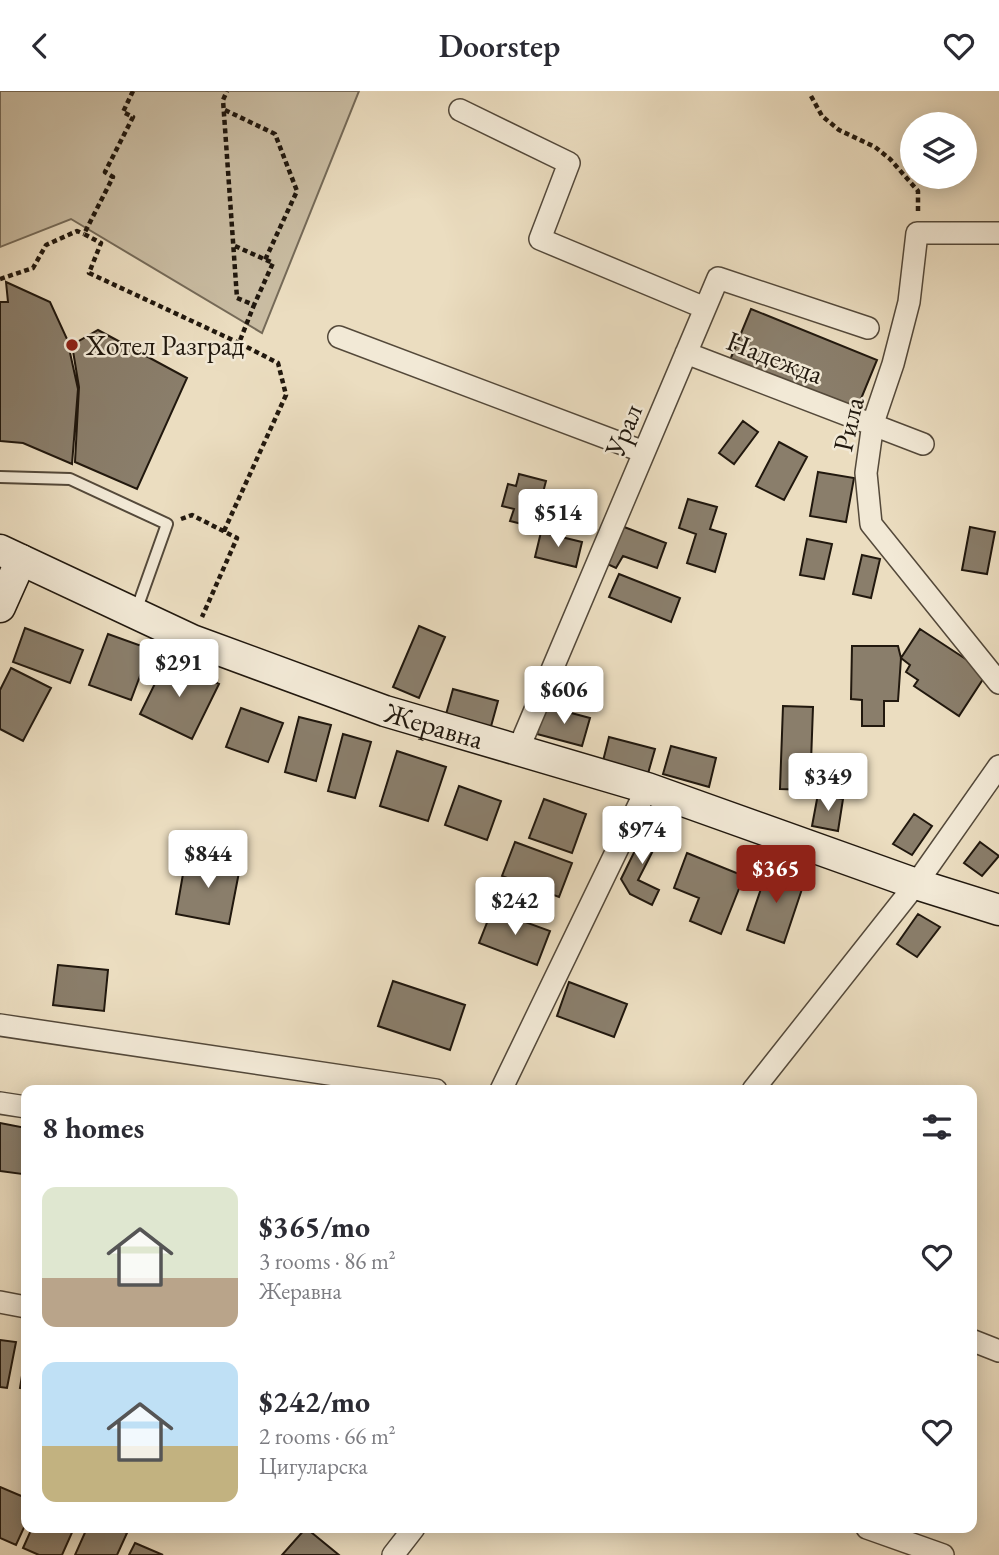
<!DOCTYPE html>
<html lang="en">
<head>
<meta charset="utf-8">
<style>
	body { margin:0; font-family:"EB Garamond",serif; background:#f2f2f3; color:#2b2b33; height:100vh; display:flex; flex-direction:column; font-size:26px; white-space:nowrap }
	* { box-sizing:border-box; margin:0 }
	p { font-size:23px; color:#7c7c81 }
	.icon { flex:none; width:38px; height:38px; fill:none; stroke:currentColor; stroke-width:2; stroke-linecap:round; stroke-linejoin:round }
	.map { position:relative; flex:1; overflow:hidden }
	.sheet { position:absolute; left:21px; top:994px; width:956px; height:448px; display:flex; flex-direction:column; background:#fff; border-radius:14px; box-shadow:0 4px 18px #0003 }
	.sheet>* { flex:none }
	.tools { position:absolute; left:900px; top:21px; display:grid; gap:14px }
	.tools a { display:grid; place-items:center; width:77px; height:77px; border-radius:50%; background:#fff; box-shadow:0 4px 18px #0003; font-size:35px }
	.price { position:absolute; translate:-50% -60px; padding:0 16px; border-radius:7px; background:#fff; color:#222; font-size:23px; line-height:46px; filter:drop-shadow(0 2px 4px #0008) }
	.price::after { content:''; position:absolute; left:50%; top:42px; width:21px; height:16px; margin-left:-10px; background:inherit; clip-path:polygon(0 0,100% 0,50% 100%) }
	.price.selected { background:#8f2418; color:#fff }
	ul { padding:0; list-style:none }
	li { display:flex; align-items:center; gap:21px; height:175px; padding:0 21px }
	li span { display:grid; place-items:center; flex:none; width:196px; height:140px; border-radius:14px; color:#555 }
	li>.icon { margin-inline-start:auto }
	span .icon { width:84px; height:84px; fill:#fffc; stroke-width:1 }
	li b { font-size:30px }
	h2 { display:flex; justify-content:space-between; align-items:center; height:84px; padding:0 21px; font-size:30px }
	header { display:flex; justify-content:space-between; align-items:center; height:91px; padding:0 21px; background:#fff; font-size:32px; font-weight:600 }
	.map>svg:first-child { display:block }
	.green { fill:#c9bca2; stroke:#756a58; stroke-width:2 }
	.building { fill:#8a7e6b; stroke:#21180e; stroke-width:2 }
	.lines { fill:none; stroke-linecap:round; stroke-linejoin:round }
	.lane-casing { stroke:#54493a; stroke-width:14 }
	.street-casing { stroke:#54493a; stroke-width:24 }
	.secondary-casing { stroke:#21180e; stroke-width:33 }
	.path { stroke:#21180e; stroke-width:4.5; stroke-dasharray:5 3.5; stroke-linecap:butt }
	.lane { stroke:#f2e9d6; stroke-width:10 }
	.street { stroke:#f2e9d6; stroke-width:21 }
	.secondary { stroke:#f2e9d6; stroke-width:30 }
	.poi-dot { fill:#8f2418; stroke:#f2e9d6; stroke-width:2.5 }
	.labels { text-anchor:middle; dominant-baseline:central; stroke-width:5; stroke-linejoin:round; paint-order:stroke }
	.poi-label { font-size:28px; fill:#21180e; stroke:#f2e9d6; text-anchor:start }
	.street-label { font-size:28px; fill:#21180e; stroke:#f2e9d6 }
</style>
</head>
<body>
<header><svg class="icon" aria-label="back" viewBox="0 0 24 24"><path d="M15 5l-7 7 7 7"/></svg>Doorstep<svg class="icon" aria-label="heart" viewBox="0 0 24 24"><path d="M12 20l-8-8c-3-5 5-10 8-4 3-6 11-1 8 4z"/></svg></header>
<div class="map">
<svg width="999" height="1464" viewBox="0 0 999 1464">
	<rect width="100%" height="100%" fill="#ebddc0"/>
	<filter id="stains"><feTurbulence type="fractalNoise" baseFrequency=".00286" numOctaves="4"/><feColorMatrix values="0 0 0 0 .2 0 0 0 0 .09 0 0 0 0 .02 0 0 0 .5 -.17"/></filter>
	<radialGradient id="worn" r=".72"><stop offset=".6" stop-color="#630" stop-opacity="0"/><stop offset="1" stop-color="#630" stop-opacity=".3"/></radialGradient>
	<path class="green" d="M 0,0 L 359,0 L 262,242 L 71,128 L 0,156 Z"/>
	<path class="building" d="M 6,191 L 50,211 L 67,248 L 78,298 L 72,373 L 23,352 L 0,350 L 0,211 L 8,211 Z
		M 751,218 L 877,269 L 856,320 L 730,269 Z
		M 98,239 L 187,287 L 137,398 L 75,371 L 79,296 L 72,254 Z
		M 743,330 L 758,341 L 734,373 L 719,362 Z
		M 779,351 L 807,366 L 784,409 L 756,395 Z
		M 818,381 L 854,387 L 846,431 L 810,425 Z
		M 519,383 L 546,390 L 534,436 L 510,430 L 514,418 L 502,415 L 508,393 L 516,395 Z
		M 688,408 L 717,416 L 710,438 L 726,443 L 715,481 L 687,472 L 696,443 L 679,437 Z
		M 619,434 L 666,452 L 657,477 L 623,465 L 616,477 L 605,472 Z
		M 970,436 L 995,441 L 987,483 L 962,479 Z
		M 541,441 L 582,451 L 576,476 L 535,466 Z
		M 807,448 L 832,453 L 824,488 L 800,484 Z
		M 862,464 L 880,468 L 871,507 L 853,503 Z
		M 619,483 L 680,507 L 671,531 L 609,506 Z
		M 419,535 L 445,546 L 419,607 L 393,596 Z
		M 25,537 L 83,559 L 70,592 L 13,571 Z
		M 920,538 L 987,582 L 959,625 L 914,595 L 918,589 L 906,581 L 910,574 L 901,567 Z
		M 108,543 L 150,558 L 131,609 L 89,594 Z
		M 852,555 L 898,555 L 901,567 L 898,610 L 884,610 L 884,635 L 862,635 L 862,609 L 851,608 Z
		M 167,568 L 219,593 L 192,648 L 140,623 Z
		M 11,577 L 51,597 L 23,650 L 0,638 L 0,599 Z
		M 453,598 L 498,610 L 490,639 L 445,627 Z
		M 545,615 L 590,627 L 582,655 L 537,643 Z
		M 783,615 L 813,616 L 810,699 L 780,698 Z
		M 241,617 L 283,632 L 268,671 L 226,656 Z
		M 299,626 L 331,634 L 316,690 L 285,681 Z
		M 343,643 L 371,651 L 355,707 L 328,700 Z
		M 609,646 L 655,658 L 647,686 L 602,674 Z
		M 671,655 L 716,667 L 709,696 L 663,683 Z
		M 397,660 L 446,676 L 428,730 L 380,715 Z
		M 459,695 L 501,710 L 487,749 L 445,734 Z
		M 818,703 L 843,708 L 838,740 L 812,735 Z
		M 544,708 L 586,723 L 572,762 L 529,747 Z
		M 914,723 L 932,735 L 912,764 L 893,753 Z
		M 648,733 L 663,740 L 638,789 L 659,799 L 652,814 L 630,803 L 621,788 Z
		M 515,751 L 572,772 L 559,806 L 502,785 Z
		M 980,751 L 999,765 L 982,785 L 964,772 Z
		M 687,762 L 744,785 L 721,843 L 690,830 L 699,807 L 674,797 Z
		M 186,766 L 240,776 L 229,833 L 176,823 Z
		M 768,777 L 805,789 L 784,852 L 747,839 Z
		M 492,819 L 550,840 L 537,874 L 479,852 Z
		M 918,823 L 940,836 L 917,866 L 897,853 Z
		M 58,874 L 108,879 L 104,920 L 53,914 Z
		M 393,890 L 465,914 L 450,959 L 378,935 Z
		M 569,891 L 627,913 L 614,946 L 557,925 Z
		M 0,1032 L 26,1037 L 26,1058 L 22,1083 L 0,1080 Z
		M 0,1249 L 16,1251 L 7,1297 L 0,1296 Z
		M 26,1260 L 26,1298 L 20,1297 Z
		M 0,1396 L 26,1407 L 26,1432 L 16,1454 L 0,1447 Z
		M 32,1437 L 74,1437 L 62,1464 L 39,1464 L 23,1457 Z
		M 87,1437 L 116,1437 L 127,1442 L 117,1464 L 75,1464 Z
		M 306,1437 L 339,1464 L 282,1464 Z
		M 135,1452 L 163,1464 L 129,1464 Z"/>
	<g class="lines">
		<defs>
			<path id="lane" d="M 0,386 L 70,388 L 167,433 L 136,520"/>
			<path id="street" d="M 460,19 L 569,72 L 540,148 L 705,217
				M 999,142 L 917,142 L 909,211 L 893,273 L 873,332 L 866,382 L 871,433 L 999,592
				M 339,246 L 644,361
				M 686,262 L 923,353
				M 518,659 L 718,187 L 868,237
				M 0,934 L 436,999
				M 501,999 L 647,697
				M 753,999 L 916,793 L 999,675
				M 0,1012 L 26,1016
				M 0,1211 L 26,1216
				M 971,1249 L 999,1260
				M 867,1437 L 943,1464
				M 393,1464 L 414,1437"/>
			<g id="secondary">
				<path id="s1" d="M 0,459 L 192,549 L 385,620 L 647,697 L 916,793 L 999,819"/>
				<path d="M 0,516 L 21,469"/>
			</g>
		</defs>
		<use href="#lane" class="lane-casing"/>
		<use href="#street" class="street-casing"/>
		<use href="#secondary" class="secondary-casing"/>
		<path class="path" d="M 133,0 L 123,21 L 133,26 L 105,81 L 113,86 L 84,143 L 101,152 L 89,182 L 239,252
			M 811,5 L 822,25 L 839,39 L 875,56 L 890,68 L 918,100 L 918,120
			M 225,19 L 275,43 L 297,100 L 265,169
			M 235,155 L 273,172 L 254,214
			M 0,188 L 33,177 L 46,154 L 77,140 L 84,143
			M 181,428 L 192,424 L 237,447 L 202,526
			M 224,440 L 286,304 L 278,272 L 239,252 L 254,214 L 237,207 L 223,9 L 227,0"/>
		<use href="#lane" class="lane"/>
		<use href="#street" class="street"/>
		<use href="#secondary" class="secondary"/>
	</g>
	<circle class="poi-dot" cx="72" cy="254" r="7"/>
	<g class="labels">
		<g class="poi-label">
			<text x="86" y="254">Хотел Разград</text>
		</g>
		<g class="street-label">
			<text transform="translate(775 266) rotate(21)">Надежда</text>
			<text transform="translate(848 333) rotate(-77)">Рила</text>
			<text transform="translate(623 339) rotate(-67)">Урал</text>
			<text stroke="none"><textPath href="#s1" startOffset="469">Жеравна</textPath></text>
		</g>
	</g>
	<rect width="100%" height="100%" filter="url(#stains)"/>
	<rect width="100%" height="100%" fill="url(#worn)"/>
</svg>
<div class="tools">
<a><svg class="icon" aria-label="layers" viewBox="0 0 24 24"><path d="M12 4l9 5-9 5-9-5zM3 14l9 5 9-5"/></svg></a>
</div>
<b class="price" style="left:558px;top:458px">$514</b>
<b class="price" style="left:179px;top:608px">$291</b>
<b class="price" style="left:564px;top:635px">$606</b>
<b class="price" style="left:828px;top:722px">$349</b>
<b class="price" style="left:642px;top:775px">$974</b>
<b class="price" style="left:208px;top:799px">$844</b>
<b class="price selected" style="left:776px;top:814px">$365</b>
<b class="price" style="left:515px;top:846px">$242</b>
<section class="sheet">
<h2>8 homes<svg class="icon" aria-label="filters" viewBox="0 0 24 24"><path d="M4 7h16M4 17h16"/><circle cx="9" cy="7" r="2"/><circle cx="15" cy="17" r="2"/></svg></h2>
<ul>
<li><span style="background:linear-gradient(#dfe7d0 65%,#b9a48a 0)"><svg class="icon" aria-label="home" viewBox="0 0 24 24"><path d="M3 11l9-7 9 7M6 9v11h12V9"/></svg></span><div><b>$365/mo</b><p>3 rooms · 86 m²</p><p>Жеравна</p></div><svg class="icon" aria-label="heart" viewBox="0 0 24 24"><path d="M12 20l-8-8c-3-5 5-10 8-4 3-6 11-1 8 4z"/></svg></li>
<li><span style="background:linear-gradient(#bfe0f5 60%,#c2b280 0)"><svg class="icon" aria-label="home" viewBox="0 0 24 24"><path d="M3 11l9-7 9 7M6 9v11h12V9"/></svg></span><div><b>$242/mo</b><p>2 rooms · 66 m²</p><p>Цигуларска</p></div><svg class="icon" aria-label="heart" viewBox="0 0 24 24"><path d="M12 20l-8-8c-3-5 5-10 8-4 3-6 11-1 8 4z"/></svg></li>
</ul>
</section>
</div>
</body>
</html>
